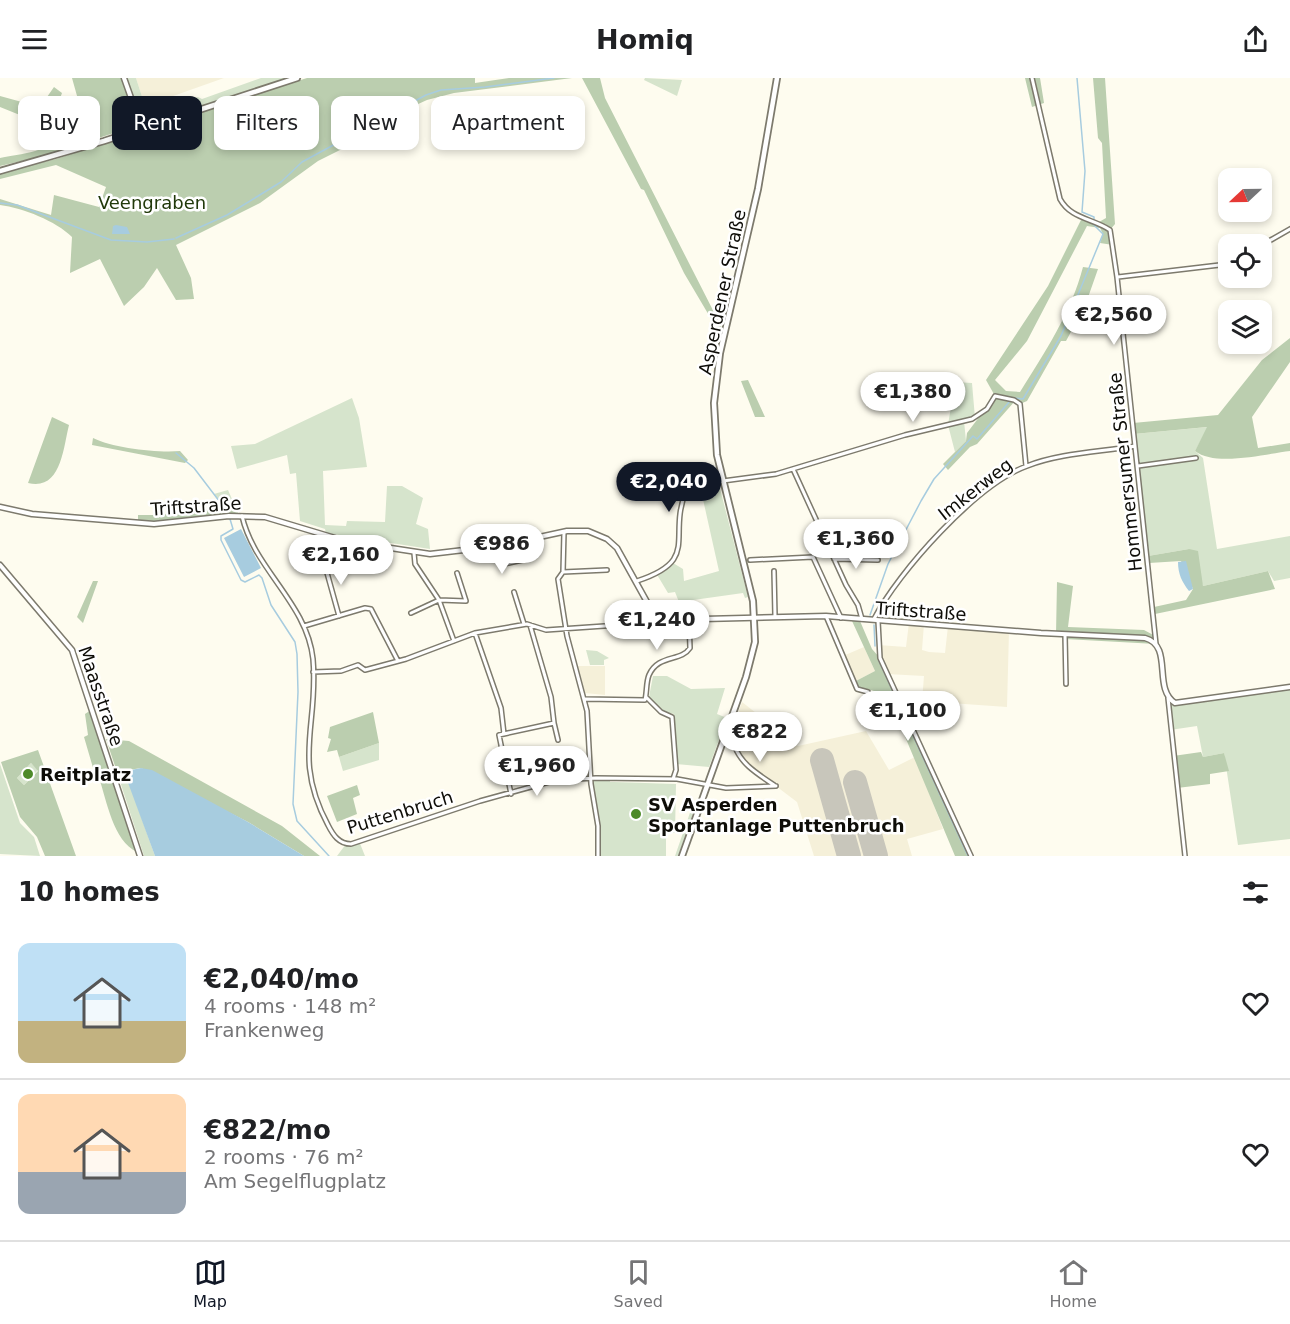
<!DOCTYPE html>
<html lang="en">
<head>
<meta charset="utf-8">
<style>
	body { margin:0; font-family:"DejaVu Sans",sans-serif; background:#f6f6f6; color:#202124; height:100vh; display:flex; flex-direction:column; font-size:22px; white-space:nowrap }
	* { box-sizing:border-box; margin:0 }
	p { font-size:20px; color:#757577 }
	.icon { flex:none; width:33px; height:33px; fill:none; stroke:currentColor; stroke-width:2; stroke-linecap:round; stroke-linejoin:round }
	.map { position:relative; height:778px; overflow:hidden }
	.side { display:flex; flex-direction:column; background:#fff; flex:1 }
	.side>* { flex:none }
	.top-card { position:absolute; left:18px; top:18px; width:600px; height:54px; display:flex; gap:12px }
	.needle { width:39px; rotate:248deg }
	.fabs { position:absolute; left:1218px; top:90px; display:grid; gap:12px }
	.fabs a { display:grid; place-items:center; width:54px; height:54px; border-radius:12px; background:#fff; box-shadow:0 3px 9px #0003; font-size:30px }
	.price { position:absolute; translate:-50% -51px; padding:0 14px; border-radius:21px; background:#fff; color:#222; font-size:20px; line-height:39px; filter:drop-shadow(0 2px 3px #0008) }
	.price::after { content:''; position:absolute; left:50%; top:36px; width:18px; height:14px; margin-left:-9px; background:inherit; clip-path:polygon(0 0,100% 0,50% 100%) }
	.price.active { background:#111827; color:#fff }
	ul { padding:0; list-style:none }
	li { display:flex; align-items:center; gap:18px; height:150px; padding:0 18px }
	li+li { border-top:2px solid #e0e0e0 }
	li span { display:grid; place-items:center; flex:none; width:168px; height:120px; border-radius:12px; color:#555 }
	li>.icon { margin-inline-start:auto }
	span .icon { width:72px; height:72px; fill:#fffc; stroke-width:1 }
	li b { font-size:26px }
	h2 { display:flex; justify-content:space-between; align-items:center; height:72px; padding:0 18px; font-size:26px }
	.tag { padding:0 21px; border-radius:12px; background:#fff; box-shadow:0 3px 9px #0003; font-size:21px; line-height:54px }
	.tag.active { background:#111827; color:#fff }
	header { display:flex; justify-content:space-between; align-items:center; height:78px; padding:0 18px; background:#fff; font-size:27px; font-weight:600 }
	.tabs { display:flex; justify-content:space-around; align-items:center; height:84px; border-top:2px solid #e0e0e0; background:#fff; font-size:16px; color:#757577 }
	.tabs a { display:grid; justify-items:center; gap:3px }
	.tabs .active { color:#111827 }
	.map>svg:first-child { display:block }
	.built { fill:#f5f0d9 }
	.green { fill:#d6e4cc }
	.forest { fill:#bbceaf; fill-rule:evenodd }
	.water { fill:#a7ccdf }
	.lines { fill:none; stroke-linecap:round; stroke-linejoin:round }
	.stream { stroke:#a7ccdf; stroke-width:1.5 }
	.runway { stroke:#c8c6bb; stroke-width:24 }
	.minor-casing { stroke:#7d7a6d; stroke-width:6 }
	.tertiary-casing { stroke:#7d7a6d; stroke-width:7 }
	.primary-casing { stroke:#7d7a6d; stroke-width:8 }
	.minor { stroke:#fff; stroke-width:3 }
	.tertiary { stroke:#fff; stroke-width:4 }
	.primary { stroke:#fff; stroke-width:4.5 }
	.poi-dot { fill:#4d8a29; stroke:#fff; stroke-width:2 }
	.labels { text-anchor:middle; dominant-baseline:central; stroke-width:5; stroke-linejoin:round; paint-order:stroke }
	.park-label { font-size:18px; fill:#21390a; stroke:#fff }
	.street-label { font-size:18px; fill:#0e0d08; stroke:#fff }
	.poi-label { font-size:18px; font-weight:bold; fill:#0e0d08; stroke:#fff; text-anchor:start }
</style>
</head>
<body>
<header><svg class="icon" aria-label="menu" viewBox="0 0 24 24"><path d="M4 6h16M4 12h16M4 18h16"/></svg>Homiq<svg class="icon" aria-label="share" viewBox="0 0 24 24"><path d="M12 15V3M7 8l5-5 5 5M5 13v7h14v-7"/></svg></header>
<div class="map">
<svg width="1290" height="778" viewBox="0 0 1290 778">
	<rect width="100%" height="100%" fill="#fefcef"/>
	<path class="built" d="M 136,0 L 224,0 L 145,28 Z
		M 909,545 L 924,546 L 922,572 L 929,574 L 945,575 L 948,548 L 1009,553 L 1007,629 L 922,623 L 924,598 L 887,596 L 880,580 L 878,567 L 906,569 Z
		M 864,569 L 875,593 L 854,604 L 843,578 Z
		M 577,588 L 605,588 L 605,617 L 585,615 Z
		M 742,624 L 798,668 L 866,653 L 889,692 L 915,679 L 943,751 L 907,761 L 912,778 L 814,778 L 797,724 L 739,680 L 741,665 L 731,655 Z"/>
	<path class="green" d="M 126,0 L 136,0 L 145,28 L 149,31 L 198,19 L 202,21 L 261,0 L 288,0 C 264,7 159,49 142,38 Z
		M 645,0 L 682,2 L 677,18 L 644,2 Z
		M 955,304 L 972,305 L 975,340 L 964,343 L 966,363 L 955,374 L 948,347 Z
		M 352,320 L 359,340 L 367,389 L 323,393 L 325,447 L 346,448 L 347,443 L 385,444 L 387,408 L 402,408 L 423,420 L 416,446 L 428,451 L 430,471 L 326,455 L 325,451 L 300,443 L 296,395 L 290,396 L 287,377 L 237,391 L 231,368 L 255,366 Z
		M 1208,349 L 1195,373 L 1203,380 L 1217,471 L 1290,458 L 1290,500 L 1274,503 L 1268,493 L 1203,508 L 1189,471 L 1148,478 L 1134,356 Z
		M 718,403 L 748,519 L 745,520 L 743,515 L 679,524 L 675,514 L 668,515 L 656,495 L 673,485 L 683,491 L 684,503 L 719,493 L 700,408 Z
		M 228,412 L 235,428 L 224,429 L 214,416 Z
		M 586,572 L 597,573 L 609,580 L 604,582 L 604,587 L 590,587 Z
		M 653,598 L 667,598 L 691,611 L 725,610 L 717,636 L 727,640 L 709,689 L 676,686 L 674,636 L 662,633 L 649,619 Z
		M 1290,609 L 1290,761 L 1238,767 L 1224,675 L 1203,679 L 1197,648 L 1170,652 L 1168,620 L 1175,625 Z
		M 379,665 L 379,682 L 343,693 L 339,679 Z
		M 31,685 L 38,692 L 24,707 L 17,700 Z
		M 0,686 L 20,745 L 34,759 L 40,778 L 0,776 Z
		M 131,692 L 128,702 L 155,778 L 144,778 L 117,694 Z
		M 596,700 L 610,700 L 610,704 L 614,704 L 676,706 L 675,755 L 666,755 L 666,778 L 598,778 L 598,748 L 591,706 Z
		M 693,726 L 696,727 L 678,778 L 675,778 Z
		M 359,763 L 365,778 L 337,778 L 346,766 Z"/>
	<path class="forest" d="M 72,0 L 122,0 L 134,37 L 135,48 L 47,77 L 0,88 L 0,80 C 19,76 54,74 62,54 L 0,29 L 0,18 L 40,29 L 54,9 L 62,15 L 54,37 L 73,38 L 79,25 Z
		M 307,0 L 475,0 L 475,5 L 509,0 L 572,0 L 454,15 L 427,22 L 405,32 L 387,46 L 364,60 L 318,83 L 260,125 L 176,167 L 191,200 L 194,221 L 176,222 L 157,190 L 144,209 L 124,228 L 100,181 L 70,195 L 72,159 C 56,143 23,130 0,127 L 0,121 L 51,137 L 54,117 L 99,129 L 106,109 L 56,87 L 0,101 L 0,95 L 56,81 Z
		M 582,0 L 600,0 L 605,20 L 722,250 L 720,256 L 684,195 L 644,112 L 641,111 Z
		M 1025,0 L 1040,0 L 1044,25 L 1032,29 Z
		M 1093,0 L 1105,0 L 1115,146 L 1110,152 L 1113,167 L 1100,165 L 1103,156 L 1100,150 L 1087,148 L 1027,263 L 995,302 L 1006,313 L 1020,314 C 1045,274 1071,235 1083,189 L 1098,191 L 1085,228 L 1066,263 L 1061,263 L 1027,323 L 1020,326 L 1015,323 L 977,366 L 970,369 L 948,392 L 943,386 L 966,363 L 967,355 L 995,318 L 986,302 L 1048,208 L 1082,140 L 1099,144 L 1106,140 L 1102,65 L 1098,60 Z
		M 1290,260 L 1290,284 L 1252,339 L 1258,370 L 1290,365 L 1290,373 C 1265,376 1215,389 1195,373 L 1207,349 L 1134,356 L 1133,345 L 1218,337 L 1262,282 Z
		M 748,302 L 765,339 L 755,339 L 741,303 Z
		M 52,339 L 69,347 C 63,371 61,413 28,405 Z
		M 93,360 C 113,370 157,375 180,373 L 188,382 L 185,385 L 92,367 Z
		M 235,428 L 238,435 L 161,443 L 138,443 L 138,437 L 160,437 Z
		M 1189,471 L 1198,473 L 1203,508 L 1268,493 L 1275,511 L 1155,536 L 1154,529 L 1186,522 L 1193,511 L 1181,483 L 1149,485 L 1148,478 Z
		M 93,503 L 98,503 L 83,545 L 77,539 Z
		M 1057,504 L 1073,508 L 1068,549 L 1144,552 L 1157,559 L 1156,566 L 1065,561 L 1065,557 L 1056,556 Z
		M 852,543 L 860,543 L 872,571 L 880,580 L 971,778 L 955,778 L 888,618 L 871,612 L 857,611 L 854,604 L 875,593 Z
		M 91,632 L 137,774 C 113,763 107,723 99,700 L 96,700 L 84,659 L 88,657 L 85,636 Z
		M 373,634 L 379,665 L 339,679 L 337,672 L 327,674 L 331,661 L 328,660 L 330,649 Z
		M 106,661 L 129,663 L 282,748 L 320,778 L 304,778 L 248,744 L 141,690 L 117,694 Z
		M 38,672 L 76,778 L 45,778 L 37,759 L 20,739 L 1,684 ZM 31,685 L 38,693 L 24,707 L 17,700 Z
		M 1201,674 L 1203,679 L 1224,675 L 1229,693 L 1210,696 L 1210,706 L 1177,710 L 1173,678 Z
		M 357,707 L 360,717 L 353,720 L 357,736 L 337,744 L 327,718 Z"/>
	<path class="water" d="M 116,147 L 127,149 L 130,156 L 112,156 L 113,148 Z
		M 241,451 L 261,490 L 244,499 L 224,460 Z
		M 1186,483 L 1193,511 L 1189,513 C 1182,504 1178,496 1178,484 Z
		M 141,690 L 152,692 L 248,744 L 304,778 L 155,778 L 127,702 L 131,692 Z"/>
	<g class="lines">
		<path class="stream" d="M 1077,0 L 1085,93 L 1082,134 L 1094,139 L 1094,141
			M 0,125 L 17,127 L 111,162 L 147,164 L 174,161
			M 176,160 L 227,137 L 281,104 L 302,84 L 426,17 L 441,12 L 485,9 L 554,0
			M 1013,320 L 1023,321 L 1061,258 L 1103,156 L 1093,146
			M 176,375 L 194,390 L 226,432
			M 230,441 L 233,451 L 221,458 L 221,462 L 241,502 L 245,504 L 259,497 L 262,500 L 271,527 L 295,564 L 297,576 L 298,614 L 293,726 L 297,743 L 329,778
			M 870,537 L 888,486 L 921,423 L 934,401 L 973,358 L 977,361 L 1010,323
			M 874,547 L 875,568
			M 879,583 L 968,778"/>
		<path class="runway" d="M 822,682 L 849,778
			M 855,704 L 876,778"/>
		<defs>
			<path id="minor" d="M 1032,0 L 1060,121 C 1071,141 1092,140 1110,152 L 1117,199 L 1156,566
				M 1262,167 L 1290,151
				M 1118,199 L 1228,186
				M 1138,388 L 1196,380
				M 793,391 L 846,507 L 858,527 L 862,541
				M 242,438 C 254,491 307,525 313,581 C 319,647 292,680 328,747 C 333,757 339,766 351,766 L 480,723 L 556,702 L 596,700 L 677,701 L 726,710 L 776,708
				M 564,454 L 563,494 L 558,501 L 567,558 L 587,633 L 591,706 L 598,748 L 598,778
				M 498,468 L 504,486 L 527,481
				M 414,475 L 415,486 L 439,522 L 454,563
				M 834,481 L 878,482
				M 750,482 L 813,479 L 841,540
				M 324,484 L 339,538
				M 774,493 L 775,538
				M 563,494 L 607,492
				M 637,503 C 701,482 667,460 686,413 L 708,405 L 776,396 L 905,357 L 972,341 L 987,331 L 995,318 L 1014,322 L 1020,326 L 1026,388
				M 514,514 L 524,546
				M 411,535 L 439,522 L 466,523 L 457,495
				M 826,538 L 857,611 L 868,614
				M 874,541 C 898,494 977,406 1027,388 C 1060,375 1100,374 1135,368
				M 878,543 L 880,580 L 971,778
				M 530,547 L 551,619 L 554,645
				M 304,548 L 365,530 L 371,531 L 398,583
				M 475,555 L 501,630 L 504,656
				M 1065,557 L 1066,606
				M 313,594 L 341,593 L 358,587 L 365,592 L 406,581 L 475,555 L 527,546 L 546,552 L 648,545 L 657,539
				M 646,619 L 661,634 L 672,639 L 676,692 L 673,701
				M 1168,620 L 1185,778
				M 585,621 L 645,622 C 647,614 646,604 649,597 C 658,576 681,584 690,570 L 689,542
				M 735,669 C 742,687 758,696 774,707
				M 504,683 L 550,672 L 556,702
				M 511,716 L 499,657 L 554,645 L 558,662"/>
			<path id="tertiary" d="M 124,0 L 142,51
				M 137,36 L 157,46
				M 0,429 L 32,436 L 154,446 L 229,438 L 265,439 L 345,463 L 430,476 L 498,468 L 567,453 L 588,453 L 607,461 L 617,470 L 652,533 L 663,542 L 826,538 L 1041,555 L 1145,560 C 1174,568 1152,610 1175,625 L 1290,609
				M 0,487 L 72,572 L 140,778"/>
			<path id="primary" d="M 0,93 L 104,63 L 297,0
				M 682,778 L 746,599 L 755,564 L 753,523 L 717,377 L 714,325 L 720,275 L 758,111 L 777,0"/>
		</defs>
		<use href="#minor" class="minor-casing"/>
		<use href="#tertiary" class="tertiary-casing"/>
		<use href="#primary" class="primary-casing"/>
		<use href="#minor" class="minor"/>
		<use href="#tertiary" class="tertiary"/>
		<use href="#primary" class="primary"/>
	</g>
	<g class="poi-dot">
		<circle cx="28" cy="696" r="6"/>
		<circle cx="636" cy="736" r="6"/>
	</g>
	<g class="labels">
		<g class="park-label">
			<text x="152" y="124">Veengraben</text>
		</g>
		<g class="street-label">
			<text transform="translate(722 214) rotate(-78)">Asperdener Straße</text>
			<text transform="translate(1125 394) rotate(-96)">Hommersumer Straße</text>
			<text transform="translate(975 411) rotate(-38)">Imkerweg</text>
			<text transform="translate(196 428) rotate(-4)">Triftstraße</text>
			<text transform="translate(921 533) rotate(4)">Triftstraße</text>
			<text transform="translate(101 618) rotate(71)">Maasstraße</text>
			<text transform="translate(400 734) rotate(-17)">Puttenbruch</text>
		</g>
		<g class="poi-label">
			<text x="40" y="696">Reitplatz</text>
			<text x="648" y="726">SV Asperden<tspan x="648" dy="21">Sportanlage Puttenbruch</tspan></text>
		</g>
	</g>
</svg>
<div class="fabs">
<a><svg class="needle" viewBox="-14 -14 28 28"><path d="M0-13l5 13h-10z" fill="#e53935"/><path d="M0 13l5-13h-10z" fill="#757577"/></svg></a>
<a><svg class="icon" aria-label="locate" viewBox="0 0 24 24"><circle cx="12" cy="12" r="6"/><path d="M12 2v4M12 18v4M2 12h4M18 12h4"/></svg></a>
<a><svg class="icon" aria-label="layers" viewBox="0 0 24 24"><path d="M12 4l9 5-9 5-9-5zM3 14l9 5 9-5"/></svg></a>
</div>
<b class="price" style="left:1114px;top:268px">€2,560</b>
<b class="price" style="left:913px;top:345px">€1,380</b>
<b class="price active" style="left:669px;top:435px">€2,040</b>
<b class="price" style="left:856px;top:492px">€1,360</b>
<b class="price" style="left:502px;top:497px">€986</b>
<b class="price" style="left:341px;top:508px">€2,160</b>
<b class="price" style="left:657px;top:573px">€1,240</b>
<b class="price" style="left:908px;top:664px">€1,100</b>
<b class="price" style="left:760px;top:685px">€822</b>
<b class="price" style="left:537px;top:719px">€1,960</b>
<div class="top-card">
<a class="tag">Buy</a>
<a class="tag active">Rent</a>
<a class="tag">Filters</a>
<a class="tag">New</a>
<a class="tag">Apartment</a>
</div>
</div>
<section class="side">
<h2>10 homes<svg class="icon" aria-label="filters" viewBox="0 0 24 24"><path d="M4 7h16M4 17h16"/><circle cx="9" cy="7" r="2"/><circle cx="15" cy="17" r="2"/></svg></h2>
<ul>
<li><span style="background:linear-gradient(#bfe0f5 65%,#c2b280 0)"><svg class="icon" aria-label="home" viewBox="0 0 24 24"><path d="M3 11l9-7 9 7M6 9v11h12V9"/></svg></span><div><b>€2,040/mo</b><p>4 rooms · 148 m²</p><p>Frankenweg</p></div><svg class="icon" aria-label="heart" viewBox="0 0 24 24"><path d="M12 20l-8-8c-3-5 5-10 8-4 3-6 11-1 8 4z"/></svg></li>
<li><span style="background:linear-gradient(#ffd9b3 65%,#9aa5b1 0)"><svg class="icon" aria-label="home" viewBox="0 0 24 24"><path d="M3 11l9-7 9 7M6 9v11h12V9"/></svg></span><div><b>€822/mo</b><p>2 rooms · 76 m²</p><p>Am Segelflugplatz</p></div><svg class="icon" aria-label="heart" viewBox="0 0 24 24"><path d="M12 20l-8-8c-3-5 5-10 8-4 3-6 11-1 8 4z"/></svg></li>
</ul>
</section>
<nav class="tabs">
<a class="active"><svg class="icon" aria-label="map" viewBox="0 0 24 24"><path d="M3 6l6-2 6 2 6-2v14l-6 2-6-2-6 2zM9 4v14M15 6v14"/></svg>Map</a>
<a><svg class="icon" aria-label="saved" viewBox="0 0 24 24"><path d="M7 4h10v16l-5-4-5 4z"/></svg>Saved</a>
<a><svg class="icon" aria-label="home" viewBox="0 0 24 24"><path d="M3 11l9-7 9 7M6 9v11h12V9"/></svg>Home</a>
</nav>
</body>
</html>
